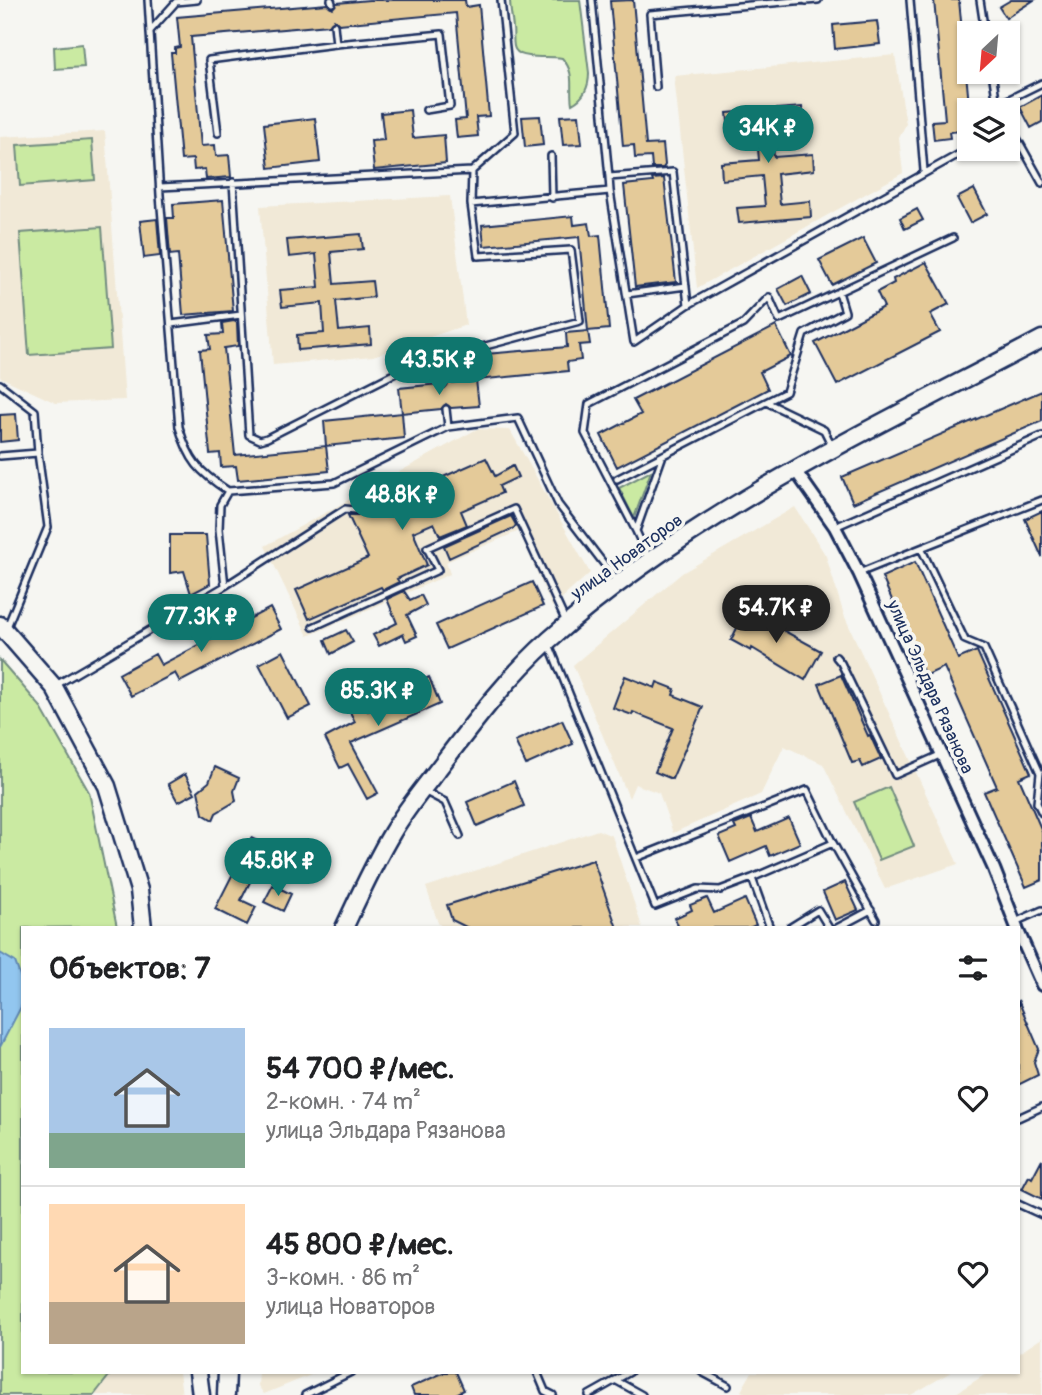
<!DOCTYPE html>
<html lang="ru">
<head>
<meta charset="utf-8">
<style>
	body { margin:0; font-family:Pangolin,sans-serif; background:#f2f2f2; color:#202124; height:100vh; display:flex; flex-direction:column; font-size:26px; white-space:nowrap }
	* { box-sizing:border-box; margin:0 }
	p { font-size:23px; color:#757577 }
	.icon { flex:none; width:38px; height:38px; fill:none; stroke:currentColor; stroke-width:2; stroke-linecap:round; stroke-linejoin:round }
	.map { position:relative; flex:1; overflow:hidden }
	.panel { position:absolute; left:21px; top:926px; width:999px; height:448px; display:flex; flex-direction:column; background:#fff; border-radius:0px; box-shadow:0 2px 5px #0004 }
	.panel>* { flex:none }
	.needle { width:46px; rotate:206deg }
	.tools { position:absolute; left:957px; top:21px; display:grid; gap:14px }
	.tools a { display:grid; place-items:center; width:63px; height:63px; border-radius:0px; background:#fff; box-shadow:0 2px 5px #0004; font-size:35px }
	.price { position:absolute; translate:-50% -60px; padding:0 16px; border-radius:24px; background:#0f766e; color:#fff; font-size:23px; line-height:46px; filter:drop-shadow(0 2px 4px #0008) }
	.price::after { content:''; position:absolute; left:50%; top:42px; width:21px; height:16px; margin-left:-10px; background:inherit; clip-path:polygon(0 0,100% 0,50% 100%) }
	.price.selected { background:#222; color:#fff }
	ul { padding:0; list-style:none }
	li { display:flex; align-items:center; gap:21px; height:175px; padding:0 28px }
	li+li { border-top:2px solid #e0e0e0 }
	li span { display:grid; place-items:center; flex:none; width:196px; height:140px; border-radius:0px; color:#555 }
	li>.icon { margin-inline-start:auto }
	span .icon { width:84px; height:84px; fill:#fffc; stroke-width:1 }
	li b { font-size:30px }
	h2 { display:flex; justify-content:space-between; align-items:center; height:84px; padding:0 28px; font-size:30px }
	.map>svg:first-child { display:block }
	.built { fill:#f1e9d7 }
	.green { fill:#caeaa2; stroke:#728c80; stroke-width:2 }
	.water { fill:#92c6ef; stroke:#628ab5; stroke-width:2 }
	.building { fill:#e4ca99; stroke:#1b2f5e; stroke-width:2 }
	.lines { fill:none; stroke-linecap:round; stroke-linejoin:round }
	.lane-casing { stroke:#1b2f5e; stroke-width:10 }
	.street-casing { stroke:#1b2f5e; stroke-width:16 }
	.secondary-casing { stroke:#1b2f5e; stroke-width:21 }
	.lane { stroke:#f6f6f2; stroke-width:5 }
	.street { stroke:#f6f6f2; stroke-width:10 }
	.secondary { stroke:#f6f6f2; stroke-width:16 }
	.labels { text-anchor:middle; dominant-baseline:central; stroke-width:7; stroke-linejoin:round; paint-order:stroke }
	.street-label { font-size:18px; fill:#1b2f5e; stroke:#f6f6f2 }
</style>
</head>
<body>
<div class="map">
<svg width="1042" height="1395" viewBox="0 0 1042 1395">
	<rect width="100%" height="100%" fill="#f6f6f2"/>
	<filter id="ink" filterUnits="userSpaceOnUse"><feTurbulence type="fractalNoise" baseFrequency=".0143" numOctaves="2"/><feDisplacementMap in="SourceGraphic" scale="14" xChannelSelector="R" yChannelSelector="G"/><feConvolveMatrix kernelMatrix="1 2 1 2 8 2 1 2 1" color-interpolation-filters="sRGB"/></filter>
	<g filter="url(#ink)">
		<path class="built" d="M 895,55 L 906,124 L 899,138 L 903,173 L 697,288 L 674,76 Z
			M 105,131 L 125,400 L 56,403 L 0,377 L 0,137 Z
			M 450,196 L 466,325 L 373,356 L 273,365 L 260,206 Z
			M 477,429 L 510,430 L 590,573 L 552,607 L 519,531 L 446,562 L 450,574 L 308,636 L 265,546 Z
			M 795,507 L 826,556 L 844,615 L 958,864 L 885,889 L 823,764 L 784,746 L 761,794 L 673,833 L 659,793 L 635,784 L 629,798 L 573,665 L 682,573 Z
			M 598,830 L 612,836 L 642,927 L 442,927 L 438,923 L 426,887 Z
			M 1042,1338 L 1042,1395 L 953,1395 L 989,1372 L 1018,1372 L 1019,1353 Z
			M 112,1372 L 179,1372 L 182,1395 L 94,1395 Z
			M 259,1372 L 318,1372 L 264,1394 L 258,1386 Z
			M 752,1372 L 951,1372 L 911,1395 L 749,1395 L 741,1391 Z"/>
		<path class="green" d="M 510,0 L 580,0 L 589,73 C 589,86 584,98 572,104 C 569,87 576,73 562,58 C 551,56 540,58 529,56 C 508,54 515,41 513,28 C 512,18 510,9 510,0 Z
			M 82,44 L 84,67 L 55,69 L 54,47 Z
			M 92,140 L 95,180 L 20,186 L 17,145 Z
			M 102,227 L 111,349 L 29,355 L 20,233 Z
			M 651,471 L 634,518 L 619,488 Z
			M 0,660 L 40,706 L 89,792 L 117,927 L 23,928 L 23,1372 L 112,1372 L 94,1395 L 0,1395 Z
			M 889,787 L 914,846 L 879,860 L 854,802 Z"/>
		<path class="water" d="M 0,953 L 15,962 L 23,984 L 23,1003 L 0,1047 Z"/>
		<path class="building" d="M 369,0 L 465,0 L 466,7 L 479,5 L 489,116 L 476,117 L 478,136 L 457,138 L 455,120 L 466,119 L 456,13 L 339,24 L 334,20 L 329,25 L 191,37 L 201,146 L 215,145 L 216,156 L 229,155 L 231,177 L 206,179 L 205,169 L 194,170 L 193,159 L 181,160 L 171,53 L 175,53 L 175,48 L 180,47 L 177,17 L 327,4 L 333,8 L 337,3 Z
			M 633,0 L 646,145 L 663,144 L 665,165 L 663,168 L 652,168 L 651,157 L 635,158 L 634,145 L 623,146 L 610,1 Z
			M 934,0 L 959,0 L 970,115 L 970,117 L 960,118 L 961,131 L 949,132 L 950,138 L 934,140 L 932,121 L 945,120 Z
			M 1011,0 L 1034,0 L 1006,18 L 999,7 Z
			M 877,21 L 880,44 L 835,49 L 833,25 Z
			M 1042,95 L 1042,122 L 1031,128 L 1020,107 Z
			M 802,107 L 803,122 L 771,125 L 774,157 L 813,154 L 814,170 L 777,174 L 780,204 L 810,201 L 811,217 L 739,223 L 737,208 L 765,206 L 762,176 L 722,180 L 721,163 L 759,160 L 756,127 L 729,130 L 727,113 Z
			M 410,110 L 413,138 L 444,135 L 446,163 L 374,170 L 371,141 L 384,140 L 381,113 Z
			M 579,115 L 582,144 L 563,145 L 560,116 Z
			M 540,116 L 543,145 L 525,147 L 522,117 Z
			M 315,118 L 320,162 L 269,168 L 264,124 Z
			M 664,178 L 676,282 L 635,287 L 624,185 L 653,182 L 652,179 Z
			M 974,189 L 987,214 L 970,223 L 957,198 Z
			M 223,200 L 233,311 L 183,315 L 178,254 L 170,255 L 167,218 L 174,218 L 173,204 Z
			M 917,209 L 923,220 L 905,229 L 900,218 Z
			M 573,216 L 574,225 L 589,223 L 591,236 L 600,235 L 609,329 L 588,331 L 579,237 L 484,246 L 482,225 Z
			M 157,219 L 160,256 L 144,258 L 140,221 Z
			M 361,234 L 363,249 L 331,252 L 334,284 L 372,281 L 374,297 L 336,301 L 339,331 L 370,328 L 371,344 L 298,350 L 297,335 L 324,333 L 322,303 L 282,307 L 280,290 L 319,287 L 316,254 L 289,257 L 287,240 Z
			M 863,238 L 876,263 L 832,285 L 819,260 Z
			M 926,262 L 949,304 L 930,314 L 940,332 L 837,385 L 815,343 L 884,307 L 877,292 L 894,283 L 893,279 Z
			M 802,276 L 811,294 L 787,306 L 778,289 Z
			M 234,321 L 237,323 L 238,346 L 224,348 L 235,455 L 326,446 L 329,471 L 238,480 L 236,466 L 221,467 L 220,453 L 210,454 L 200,350 L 210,349 L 208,335 L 223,334 L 222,323 Z
			M 776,326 L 791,356 L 760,372 L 768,389 L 617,467 L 601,435 L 641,414 L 633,400 Z
			M 588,331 L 590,344 L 579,345 L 581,360 L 567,362 L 568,371 L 476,380 L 474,355 L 567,347 L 566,333 Z
			M 476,380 L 479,406 L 451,408 L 446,404 L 441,409 L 402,413 L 399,388 L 439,384 L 445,388 L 449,383 Z
			M 1042,391 L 1042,421 L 853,503 L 842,477 Z
			M 402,413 L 404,438 L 326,446 L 324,421 Z
			M 16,414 L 18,440 L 0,442 L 0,415 Z
			M 486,458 L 495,476 L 513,466 L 518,477 L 499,486 L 502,493 L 461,511 L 467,525 L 440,536 L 434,523 L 413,532 L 427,565 L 397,579 L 399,582 L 383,590 L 381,587 L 309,619 L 296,590 L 368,558 L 348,515 L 358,515 L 361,512 L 360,507 L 354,505 L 414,478 L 425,485 Z
			M 1042,511 L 1042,557 L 1025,519 Z
			M 511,516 L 516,525 L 514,528 L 449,558 L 444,546 Z
			M 170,535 L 206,535 L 210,584 L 191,594 L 184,571 L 170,573 Z
			M 915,562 L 958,659 L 977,651 L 1031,773 L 1019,778 L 1042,831 L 1042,880 L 1026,887 L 984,792 L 997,787 L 944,667 L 925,676 L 882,577 Z
			M 532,582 L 543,606 L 447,649 L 436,625 Z
			M 404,591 L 410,600 L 421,595 L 426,605 L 407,615 L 417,636 L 406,641 L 403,634 L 379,646 L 373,635 L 397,623 L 387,599 Z
			M 270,608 L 281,629 L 180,682 L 175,673 L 131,696 L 119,674 L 155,654 L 161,665 Z
			M 746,610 L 821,651 L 805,680 L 752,648 L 751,651 L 731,640 Z
			M 346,630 L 353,642 L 331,654 L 325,640 Z
			M 283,651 L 311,706 L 287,718 L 259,664 Z
			M 841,675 L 868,736 L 870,735 L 881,759 L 863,767 L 860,761 L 852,763 L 819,684 Z
			M 625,676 L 655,688 L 657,682 L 675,689 L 673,695 L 703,707 L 672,779 L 655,772 L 673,728 L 633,712 L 632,715 L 613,708 Z
			M 429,677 L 440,704 L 351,743 L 378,793 L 367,799 L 348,764 L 340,768 L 325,738 L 355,722 L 350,712 L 366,705 L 368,711 L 414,691 L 411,685 Z
			M 562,720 L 573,744 L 526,765 L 515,741 Z
			M 215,767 L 239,778 L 234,791 L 236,801 L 216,813 L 213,820 L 203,814 L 198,791 L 209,782 Z
			M 185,774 L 195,793 L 178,802 L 168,784 Z
			M 514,781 L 524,806 L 477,826 L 467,802 Z
			M 751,818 L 757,832 L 789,818 L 800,843 L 770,856 L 766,846 L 730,862 L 719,836 L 736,829 L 734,825 Z
			M 251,838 L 283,853 L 271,877 L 256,870 L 241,900 L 256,907 L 247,925 L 215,909 Z
			M 593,860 L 617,928 L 468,928 L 452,920 L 447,905 Z
			M 845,882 L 858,910 L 835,920 L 823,892 Z
			M 273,885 L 291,894 L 283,911 L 264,902 Z
			M 707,898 L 714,913 L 745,899 L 756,925 L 749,928 L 679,928 L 675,918 L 692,910 L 690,905 Z
			M 1018,1000 L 1039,1049 L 1034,1062 L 1038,1075 L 1018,1085 Z
			M 1042,1159 L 1042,1199 L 1022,1189 L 1029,1176 L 1032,1178 Z
			M 445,1372 L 456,1372 L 464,1390 L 454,1395 L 414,1395 L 411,1387 Z"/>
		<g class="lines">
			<defs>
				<path id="lane" d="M 331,0 L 332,3
					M 592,0 L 609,177
					M 910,0 L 924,171
					M 980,0 L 985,33
					M 806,1 L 818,0
					M 150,31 L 176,2 L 197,0
					M 336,44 L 442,34 L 450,106 L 426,110
					M 992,72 L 997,105 L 1001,110
					M 656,87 L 650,14 L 806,0
					M 997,105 L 1042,83
					M 1008,122 L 1042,183
					M 218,133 L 209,60 L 336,44 L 334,25
					M 551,156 L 552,198
					M 233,182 L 249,435 L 260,440 L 267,438 L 441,350
					M 160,187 L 472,171
					M 610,191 L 634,342 L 688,305 L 970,148
					M 471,204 L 610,191 L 609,177 L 673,172 L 688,305
					M 627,294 L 686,286
					M 171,324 L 241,315
					M 444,383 L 441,350 L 478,348 L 580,321 L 571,250 L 478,256 L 471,204 L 472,171 L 515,133 L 501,0
					M 0,384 L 35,411 L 38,453 L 48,527 L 7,627
					M 766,402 L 786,392 L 804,334 L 845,312 L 839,292
					M 446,409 L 448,427 L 518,418 L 558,504 L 617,581
					M 0,456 L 38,453
					M 617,479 L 766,402 L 824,430 L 832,446
					M 228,491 L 334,483 L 448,427
					M 835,527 L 1042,436
					M 636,531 L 585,433 L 589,404 L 743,324 L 769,297 L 779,320 L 953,238
					M 921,548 L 1042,500
					M 649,560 L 636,531 L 663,455
					M 859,573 L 921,548 L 965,640 L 984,648 L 1040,773 L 1037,803 L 1042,813
					M 225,586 L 345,509 L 356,510
					M 313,627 L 438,570 L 427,548 L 514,509 L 566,622
					M 549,644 L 655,906 L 698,889 L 720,890 L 752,878
					M 836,657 L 841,663 L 895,775 L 942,754
					M 56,685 L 225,586 L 219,529 L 220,505 L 228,491 C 199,472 189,461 179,427 L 160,195 L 148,0
					M 424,791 L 445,802 L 460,836
					M 833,843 L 876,920
					M 636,858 L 807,790 L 833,843 L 752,878 L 770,928
					M 1015,922 L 1042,910
					M 789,928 L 818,910 L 829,928
					M 837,928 L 871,910
					M 1018,1118 L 1042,1107
					M 1018,1204 L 1042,1215
					M 537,1372 L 545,1391 L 553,1395
					M 702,1372 L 728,1386
					M 615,1380 L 642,1395
					M 305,1395 L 351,1372
					M 589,1395 L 630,1372"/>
				<path id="street" d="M 795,470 L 835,527 L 859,573 L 994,869 L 1017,928
					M 1018,931 L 1042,985"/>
				<path id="secondary" d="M 0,625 L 54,687 L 107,786 L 139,890 L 143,928
					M 344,928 C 359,896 374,863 392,833 C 407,807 427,784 445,760 C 477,718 510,675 549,640 C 694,511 872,429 1042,339
					M 198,1372 L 201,1395
					M 226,1395 L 227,1372"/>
			</defs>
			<use href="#lane" class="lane-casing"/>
			<use href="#street" class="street-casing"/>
			<use href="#secondary" class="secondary-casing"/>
			<use href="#lane" class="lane"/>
			<use href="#street" class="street"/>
			<use href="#secondary" class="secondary"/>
		</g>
	</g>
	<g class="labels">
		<g class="street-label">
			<text transform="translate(627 557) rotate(-36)">улица Новаторов</text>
			<text transform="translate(930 687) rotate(66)">улица Эльдара Рязанова</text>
		</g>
	</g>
</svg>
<div class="tools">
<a><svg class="needle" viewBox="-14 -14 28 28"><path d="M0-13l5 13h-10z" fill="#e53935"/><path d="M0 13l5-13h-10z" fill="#757577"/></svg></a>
<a><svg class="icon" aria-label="layers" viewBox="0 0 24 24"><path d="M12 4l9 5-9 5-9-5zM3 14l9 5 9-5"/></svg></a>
</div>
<b class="price" style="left:768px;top:165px">34K ₽</b>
<b class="price" style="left:439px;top:397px">43.5K ₽</b>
<b class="price" style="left:402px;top:532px">48.8K ₽</b>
<b class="price selected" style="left:776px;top:645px">54.7K ₽</b>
<b class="price" style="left:201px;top:654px">77.3K ₽</b>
<b class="price" style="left:378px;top:728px">85.3K ₽</b>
<b class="price" style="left:278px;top:898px">45.8K ₽</b>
<section class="panel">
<h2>Объектов: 7<svg class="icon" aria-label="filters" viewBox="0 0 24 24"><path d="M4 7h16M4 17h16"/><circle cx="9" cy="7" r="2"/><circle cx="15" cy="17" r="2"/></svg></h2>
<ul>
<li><span style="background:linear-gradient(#a9c7e8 75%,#7fa58c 0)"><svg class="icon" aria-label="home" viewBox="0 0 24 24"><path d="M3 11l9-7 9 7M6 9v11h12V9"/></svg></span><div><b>54 700 ₽/мес.</b><p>2-комн. · 74 m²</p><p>улица Эльдара Рязанова</p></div><svg class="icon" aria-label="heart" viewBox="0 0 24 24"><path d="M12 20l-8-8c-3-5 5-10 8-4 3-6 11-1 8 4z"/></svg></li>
<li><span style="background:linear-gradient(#ffd9b3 70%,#b9a48a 0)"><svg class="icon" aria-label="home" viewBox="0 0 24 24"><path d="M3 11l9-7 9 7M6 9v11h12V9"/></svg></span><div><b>45 800 ₽/мес.</b><p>3-комн. · 86 m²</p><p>улица Новаторов</p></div><svg class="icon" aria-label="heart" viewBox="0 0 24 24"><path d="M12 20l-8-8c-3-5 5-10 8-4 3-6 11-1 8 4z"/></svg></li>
</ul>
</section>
</div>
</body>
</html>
